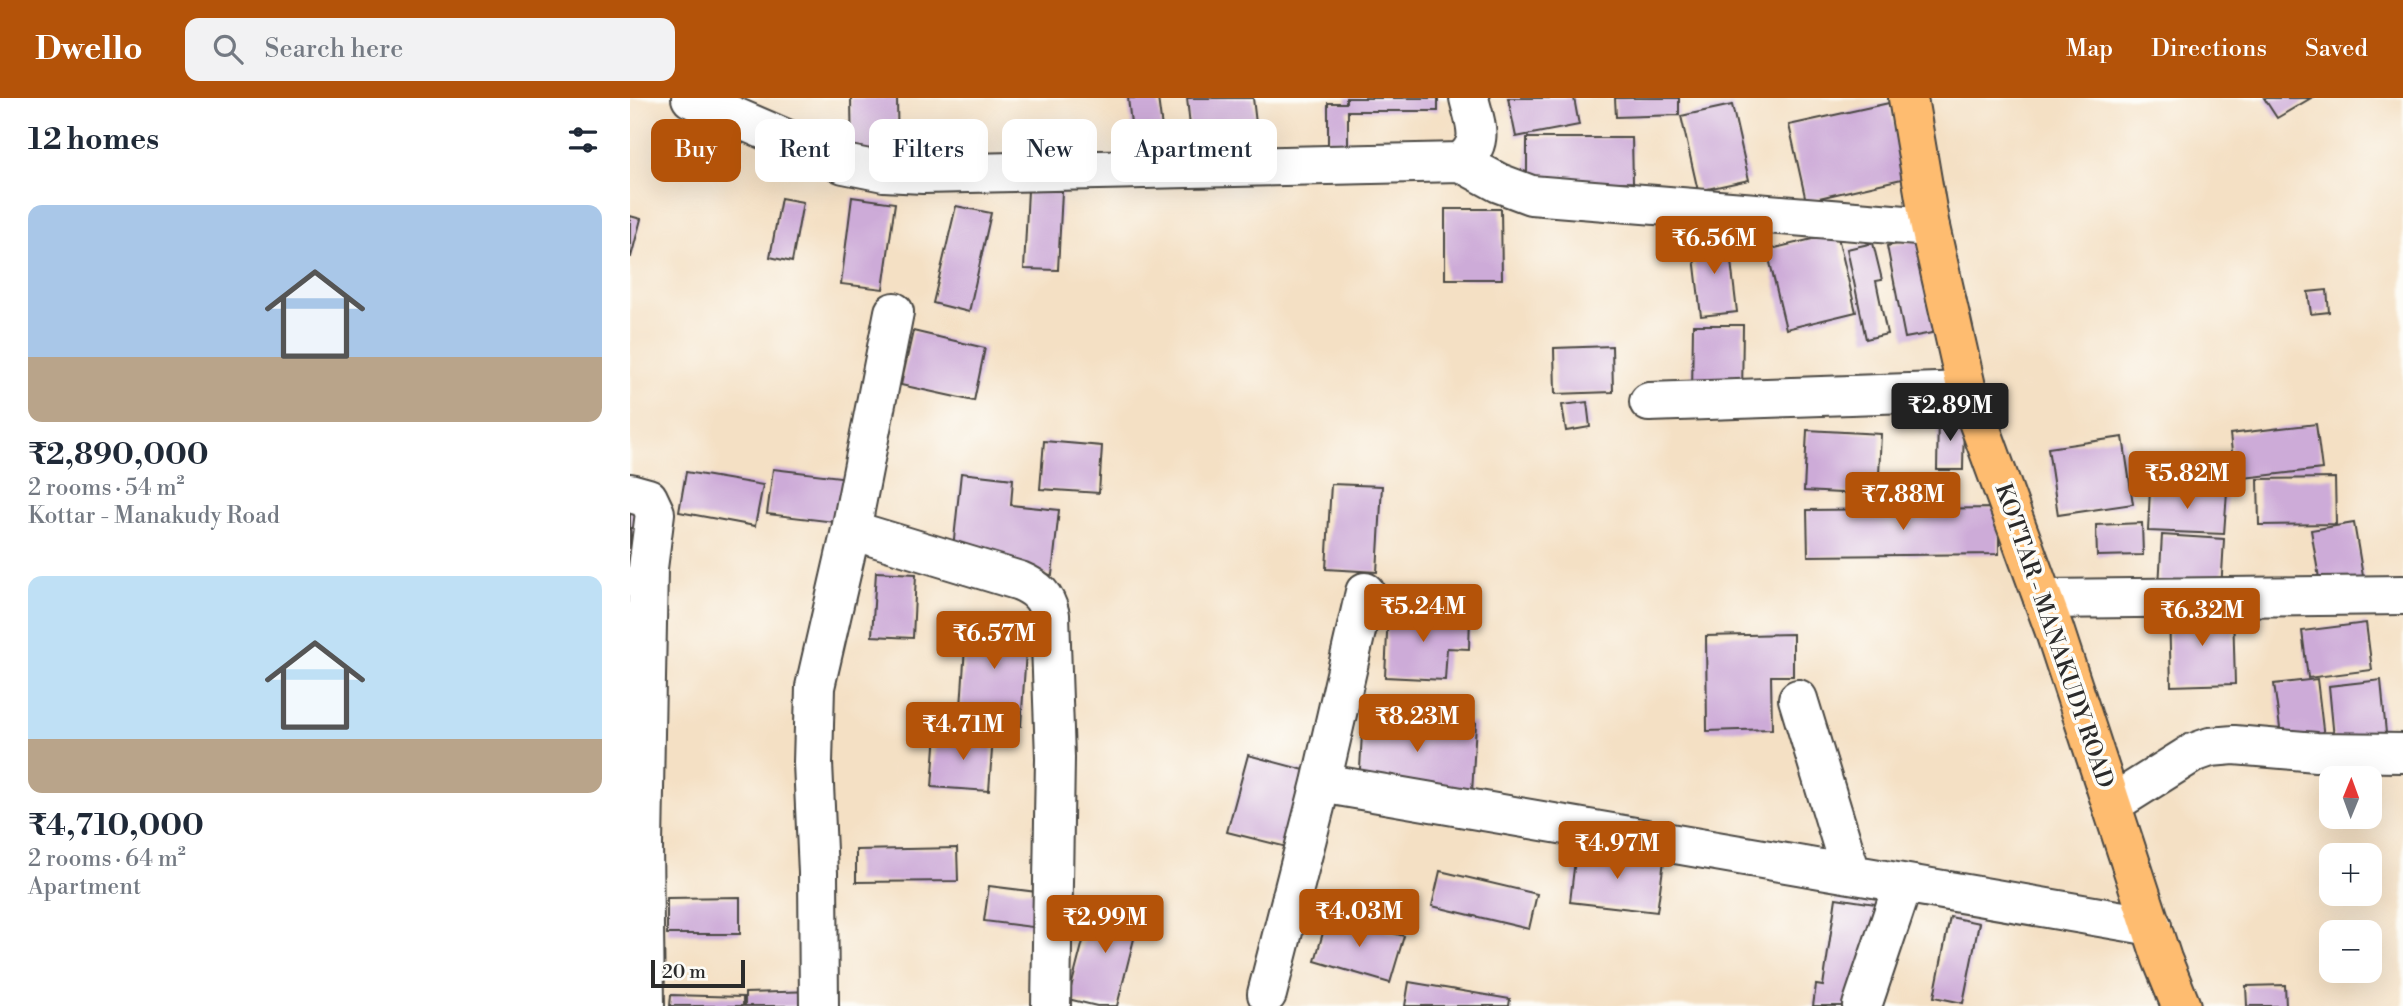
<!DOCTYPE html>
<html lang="en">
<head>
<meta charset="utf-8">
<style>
	body { margin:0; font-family:"Libre Bodoni",serif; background:#f2f2f3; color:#1f2937; height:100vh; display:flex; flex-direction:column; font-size:26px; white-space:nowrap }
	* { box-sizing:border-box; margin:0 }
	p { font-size:23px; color:#747a83 }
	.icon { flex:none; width:38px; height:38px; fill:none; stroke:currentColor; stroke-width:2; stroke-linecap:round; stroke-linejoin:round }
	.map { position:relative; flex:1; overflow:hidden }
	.sheet { display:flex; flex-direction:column; background:#fff; width:630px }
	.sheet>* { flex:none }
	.hud { position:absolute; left:21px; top:21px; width:665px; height:63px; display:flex; gap:14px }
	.needle { width:46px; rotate:1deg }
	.tools { position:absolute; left:1689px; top:668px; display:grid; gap:14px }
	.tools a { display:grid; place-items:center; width:63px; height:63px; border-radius:14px; background:#fff; box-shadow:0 7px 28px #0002; font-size:35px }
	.scale { position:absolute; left:21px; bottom:18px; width:94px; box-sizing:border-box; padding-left:7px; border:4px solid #2b2b2b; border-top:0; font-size:19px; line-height:24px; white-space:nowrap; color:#2b2b2b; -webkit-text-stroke:5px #fdfcf7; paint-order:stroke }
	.price { position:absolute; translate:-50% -60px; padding:0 16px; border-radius:7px; background:#b45309; color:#fff; font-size:23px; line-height:46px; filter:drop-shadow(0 2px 4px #0008) }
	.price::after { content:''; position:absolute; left:50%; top:42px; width:21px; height:16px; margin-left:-10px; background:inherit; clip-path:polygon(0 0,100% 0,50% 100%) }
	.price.on { background:#222; color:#fff }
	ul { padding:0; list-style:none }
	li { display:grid; align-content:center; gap:14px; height:371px; padding:0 28px }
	li span { display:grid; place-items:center; height:217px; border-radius:14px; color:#555 }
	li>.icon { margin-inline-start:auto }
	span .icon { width:126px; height:126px; fill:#fffc; stroke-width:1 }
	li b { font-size:30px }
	h2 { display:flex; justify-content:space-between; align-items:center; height:84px; padding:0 28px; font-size:30px }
	.tag { padding:0 24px; border-radius:14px; background:#fff; box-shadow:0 7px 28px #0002; font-size:24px; line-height:63px }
	.tag.on { background:#b45309; color:#fff }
	header { display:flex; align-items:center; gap:42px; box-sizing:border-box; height:98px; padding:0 35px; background:#b45309; color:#fff }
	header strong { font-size:33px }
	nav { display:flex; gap:38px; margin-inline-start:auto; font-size:24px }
	.search { width:490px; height:63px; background:#f2f2f3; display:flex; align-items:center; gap:18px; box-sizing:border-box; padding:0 24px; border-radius:14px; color:#747a83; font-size:26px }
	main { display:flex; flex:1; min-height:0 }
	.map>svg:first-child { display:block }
	.building { fill:#cdabd8 }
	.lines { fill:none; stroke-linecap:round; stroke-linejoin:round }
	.minor-casing { stroke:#494642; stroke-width:42 }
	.major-casing { stroke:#494642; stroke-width:42 }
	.minor { stroke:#fff; stroke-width:38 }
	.major { stroke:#febc70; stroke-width:38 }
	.labels { text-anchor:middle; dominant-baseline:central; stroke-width:7; stroke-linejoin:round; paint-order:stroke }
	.street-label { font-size:23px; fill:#2b2b2b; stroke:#fdfcf7 }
</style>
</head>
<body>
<header>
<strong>Dwello</strong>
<div class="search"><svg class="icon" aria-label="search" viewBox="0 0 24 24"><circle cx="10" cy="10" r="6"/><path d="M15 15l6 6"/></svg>Search here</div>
<nav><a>Map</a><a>Directions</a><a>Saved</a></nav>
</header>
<main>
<section class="sheet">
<h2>12 homes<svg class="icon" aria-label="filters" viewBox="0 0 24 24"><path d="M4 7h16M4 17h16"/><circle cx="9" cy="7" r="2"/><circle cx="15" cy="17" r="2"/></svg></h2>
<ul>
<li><span style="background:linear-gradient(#a9c7e8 70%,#b9a48a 0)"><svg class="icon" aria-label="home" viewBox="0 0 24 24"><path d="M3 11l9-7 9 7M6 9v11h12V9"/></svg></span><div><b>₹2,890,000</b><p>2 rooms · 54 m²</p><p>Kottar - Manakudy Road</p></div></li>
<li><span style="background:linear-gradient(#bfe0f5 75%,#b9a48a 0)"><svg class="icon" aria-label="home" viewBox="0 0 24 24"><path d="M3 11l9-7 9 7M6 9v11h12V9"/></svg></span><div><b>₹4,710,000</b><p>2 rooms · 64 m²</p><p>Apartment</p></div></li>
</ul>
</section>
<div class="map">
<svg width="1773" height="908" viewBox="0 0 1773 908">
	<rect width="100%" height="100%" fill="#fdfcf7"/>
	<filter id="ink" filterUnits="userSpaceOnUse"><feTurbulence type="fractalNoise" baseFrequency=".0143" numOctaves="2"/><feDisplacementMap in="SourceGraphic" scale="14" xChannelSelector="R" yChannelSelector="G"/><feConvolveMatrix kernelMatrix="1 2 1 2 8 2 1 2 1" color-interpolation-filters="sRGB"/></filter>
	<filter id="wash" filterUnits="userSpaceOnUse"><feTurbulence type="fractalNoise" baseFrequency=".00686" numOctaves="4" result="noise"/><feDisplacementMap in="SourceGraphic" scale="28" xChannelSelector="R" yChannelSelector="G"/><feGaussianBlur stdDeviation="1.57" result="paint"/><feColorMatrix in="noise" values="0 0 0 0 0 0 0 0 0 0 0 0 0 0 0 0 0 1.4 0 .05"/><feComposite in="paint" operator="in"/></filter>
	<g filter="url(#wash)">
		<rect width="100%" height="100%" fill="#f4e0c4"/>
		<g id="blocks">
			<path class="building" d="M 221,0 L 267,0 L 268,61 L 222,62 Z
				M 498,0 L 528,0 L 532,30 L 502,34 Z
				M 557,0 L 623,0 L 630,59 L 564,66 Z
				M 716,0 L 808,0 L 808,13 L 718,13 L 718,50 L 698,50 L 698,5 L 716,5 Z
				M 878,0 L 944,0 L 949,27 L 886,39 Z
				M 985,0 L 1049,0 L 1049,17 L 986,19 Z
				M 1634,0 L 1681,0 L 1647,20 Z
				M 1259,5 L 1276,80 L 1176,103 L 1159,27 Z
				M 1102,7 L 1119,82 L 1068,93 L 1051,18 Z
				M 897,40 L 1002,40 L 1003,84 L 897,85 Z
				M 398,92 L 432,93 L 428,172 L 394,171 Z
				M 222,99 L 265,105 L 253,191 L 211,186 Z
				M 151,100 L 173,104 L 162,164 L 140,159 Z
				M 326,108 L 361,115 L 339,214 L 303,205 Z
				M 815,111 L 871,111 L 872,181 L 815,181 Z
				M 0,118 L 11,121 L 1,159 L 0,159 Z
				M 1207,135 L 1226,214 L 1156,231 L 1137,152 Z
				M 1098,138 L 1107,214 L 1071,218 L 1062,142 Z
				M 1295,141 L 1313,233 L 1275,240 L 1257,148 Z
				M 1243,145 L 1252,182 L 1246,183 L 1257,236 L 1236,241 L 1217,151 Z
				M 1697,192 L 1699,214 L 1681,216 L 1678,194 Z
				M 1063,227 L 1113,227 L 1112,300 L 1062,299 Z
				M 283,233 L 355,250 L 344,303 L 271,287 Z
				M 982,248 L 983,294 L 925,296 L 924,250 Z
				M 957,304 L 960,329 L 936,333 L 932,307 Z
				M 1308,318 L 1334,318 L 1333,372 L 1307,372 Z
				M 1686,326 L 1692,371 L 1605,381 L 1600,336 Z
				M 1177,332 L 1251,336 L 1248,397 L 1174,393 Z
				M 1493,339 L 1503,406 L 1428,417 L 1418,350 Z
				M 414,343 L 472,348 L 469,395 L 410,391 Z
				M 143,371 L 219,380 L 213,425 L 137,416 Z
				M 56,374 L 133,387 L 125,428 L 49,414 Z
				M 331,375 L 383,381 L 381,407 L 429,412 L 422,477 L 367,471 L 322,460 Z
				M 1705,380 L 1706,426 L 1629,427 L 1628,381 Z
				M 701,386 L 752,388 L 747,474 L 696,471 Z
				M 1520,391 L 1597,394 L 1594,436 L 1518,433 Z
				M 0,407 L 7,407 L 0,469 Z
				M 1369,410 L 1369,456 L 1178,458 L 1177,412 Z
				M 1512,425 L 1513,457 L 1467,458 L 1466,427 Z
				M 1724,425 L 1735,490 L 1692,498 L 1681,432 Z
				M 1532,437 L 1594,441 L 1591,493 L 1529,488 Z
				M 246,474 L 286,476 L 283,540 L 242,538 Z
				M 1603,512 L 1605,586 L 1541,588 L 1539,514 Z
				M 758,514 L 840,518 L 839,551 L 817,550 L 815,582 L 755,579 Z
				M 337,519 L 398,523 L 391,628 L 330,624 Z
				M 1736,525 L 1742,572 L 1678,580 L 1672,533 Z
				M 1163,536 L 1163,578 L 1141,578 L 1142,631 L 1077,633 L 1076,538 Z
				M 1687,581 L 1694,640 L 1652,645 L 1644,586 Z
				M 1751,582 L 1757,646 L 1705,651 L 1699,588 Z
				M 733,618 L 846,625 L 842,695 L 729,688 Z
				M 306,634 L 363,638 L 359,693 L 302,689 Z
				M 618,657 L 697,678 L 677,754 L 597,734 Z
				M 327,750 L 328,783 L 226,784 L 226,752 Z
				M 946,753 L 1034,763 L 1027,814 L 940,804 Z
				M 810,773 L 907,796 L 899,831 L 802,808 Z
				M 359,788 L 423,796 L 418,831 L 354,823 Z
				M 110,799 L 110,836 L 37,836 L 37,800 Z
				M 1206,800 L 1252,807 L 1236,908 L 1183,908 L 1186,887 L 1193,888 Z
				M 464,801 L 511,813 L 487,908 L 467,908 L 438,901 Z
				M 698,817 L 774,838 L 760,885 L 685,863 Z
				M 1320,819 L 1349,825 L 1333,905 L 1304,899 Z
				M 779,884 L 880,901 L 879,908 L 775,908 Z
				M 1655,887 L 1656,908 L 1617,908 L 1616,888 Z
				M 186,893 L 186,908 L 115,908 L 115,895 Z
				M 41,897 L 113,899 L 113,908 L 40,908 Z"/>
		</g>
	</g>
	<g filter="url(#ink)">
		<use href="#blocks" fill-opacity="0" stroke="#494642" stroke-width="2"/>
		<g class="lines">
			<defs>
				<path id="minor" d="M 61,0 L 214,66 L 254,74 L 293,76 L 830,64 C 856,46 845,26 839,0
					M 830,64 L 869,85 L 901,97 L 1300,129
					M 1019,304 L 1337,293
					M 0,395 L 18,400 L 25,415 L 18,470 L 13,747 L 15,908
					M 221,432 L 390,483 C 407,490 416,499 420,517 L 425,660 L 421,908
					M 1413,501 L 1773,497
					M 1168,601 L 1221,775
					M 691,685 L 1522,828
					M 1482,706 L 1563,655 L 1580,649 L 1604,647 L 1686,654 L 1773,655
					M 637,896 L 691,685 L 735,494
					M 189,908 L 188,775 L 183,665 L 185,589 L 221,432 L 264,214
					M 1232,908 L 1273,786"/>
				<path id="major" d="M 1278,0 L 1300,129 L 1337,293 L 1424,531 L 1532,861 L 1551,908"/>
			</defs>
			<use href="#minor" class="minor-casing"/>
			<use href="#major" class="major-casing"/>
			<use href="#minor" class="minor"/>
			<use href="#major" class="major"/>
		</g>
	</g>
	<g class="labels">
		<g class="street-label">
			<text transform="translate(1424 538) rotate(71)">KOTTAR - MANAKUDY ROAD</text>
		</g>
	</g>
</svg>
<div class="tools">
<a><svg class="needle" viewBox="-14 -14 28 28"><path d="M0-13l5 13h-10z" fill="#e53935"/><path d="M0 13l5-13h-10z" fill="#747a83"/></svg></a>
<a>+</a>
<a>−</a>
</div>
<div class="scale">20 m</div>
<b class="price" style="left:1084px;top:178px">₹6.56M</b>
<b class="price on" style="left:1320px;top:345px">₹2.89M</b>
<b class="price" style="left:1557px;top:413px">₹5.82M</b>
<b class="price" style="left:1273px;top:434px">₹7.88M</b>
<b class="price" style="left:793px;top:546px">₹5.24M</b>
<b class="price" style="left:1572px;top:550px">₹6.32M</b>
<b class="price" style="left:364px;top:573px">₹6.57M</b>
<b class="price" style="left:787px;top:656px">₹8.23M</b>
<b class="price" style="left:333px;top:664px">₹4.71M</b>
<b class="price" style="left:987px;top:783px">₹4.97M</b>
<b class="price" style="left:729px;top:851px">₹4.03M</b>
<b class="price" style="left:475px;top:857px">₹2.99M</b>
<div class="hud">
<a class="tag on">Buy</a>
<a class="tag">Rent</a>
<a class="tag">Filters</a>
<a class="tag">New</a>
<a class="tag">Apartment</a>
</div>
</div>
</main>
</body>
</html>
